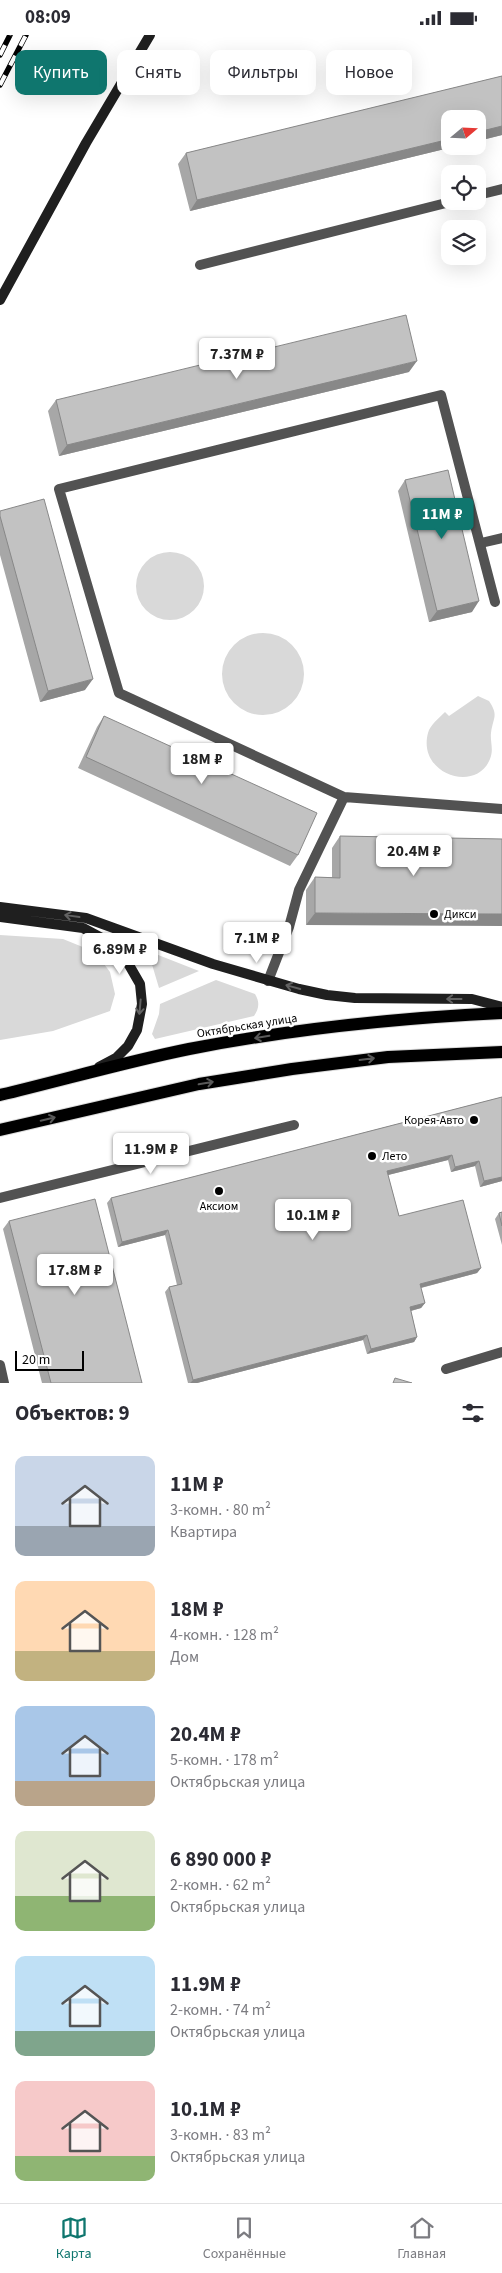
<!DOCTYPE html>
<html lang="ru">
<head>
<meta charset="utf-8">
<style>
	body { margin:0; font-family:"Source Sans 3",sans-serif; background:#f7f7f7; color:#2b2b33; height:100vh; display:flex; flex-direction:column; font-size:19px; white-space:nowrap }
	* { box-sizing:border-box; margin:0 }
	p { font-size:16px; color:#7c7c81 }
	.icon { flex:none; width:28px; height:28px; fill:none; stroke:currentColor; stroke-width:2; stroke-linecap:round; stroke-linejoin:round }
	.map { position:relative; height:1348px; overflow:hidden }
	.details { display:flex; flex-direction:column; background:#fff; flex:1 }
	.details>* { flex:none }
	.top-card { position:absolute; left:15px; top:15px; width:472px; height:45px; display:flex; gap:10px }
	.needle { width:32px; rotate:71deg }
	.buttons { position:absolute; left:441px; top:75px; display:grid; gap:10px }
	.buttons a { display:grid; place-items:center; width:45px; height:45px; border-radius:10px; background:#fff; box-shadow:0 5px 20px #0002; font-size:25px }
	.scale { position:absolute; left:15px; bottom:12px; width:69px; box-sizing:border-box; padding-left:5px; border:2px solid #000; border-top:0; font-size:14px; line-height:18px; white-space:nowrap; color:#000; -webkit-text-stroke:4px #fff; paint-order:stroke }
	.price { position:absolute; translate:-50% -42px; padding:0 11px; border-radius:5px; background:#fff; color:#222; font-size:16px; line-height:32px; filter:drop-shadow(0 1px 2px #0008) }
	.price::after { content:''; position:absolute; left:50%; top:30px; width:15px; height:11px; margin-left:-8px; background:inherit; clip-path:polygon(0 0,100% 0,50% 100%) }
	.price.on { background:#0f766e; color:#fff }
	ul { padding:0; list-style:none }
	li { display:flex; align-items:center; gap:15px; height:125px; padding:0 15px }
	li span { display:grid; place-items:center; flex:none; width:140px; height:100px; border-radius:10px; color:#555 }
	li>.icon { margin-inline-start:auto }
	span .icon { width:60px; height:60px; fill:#fffc; stroke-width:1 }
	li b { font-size:21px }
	h2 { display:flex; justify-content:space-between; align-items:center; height:60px; padding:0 15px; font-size:21px }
	.pill { padding:0 18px; border-radius:10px; background:#fff; box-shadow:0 5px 20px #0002; font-size:18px; line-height:45px }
	.pill.on { background:#0f766e; color:#fff }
	.status { display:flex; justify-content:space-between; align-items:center; height:35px; padding:0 25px; background:#fff; direction:ltr }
	.status svg { height:14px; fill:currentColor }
	.tabs { display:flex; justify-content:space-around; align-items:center; height:70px; border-top:1px solid #e1e1e2; background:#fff; font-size:14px; color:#7c7c81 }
	.tabs a { display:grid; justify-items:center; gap:2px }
	.tabs .on { color:#0f766e }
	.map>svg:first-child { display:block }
	.green { fill:#d9d9d9 }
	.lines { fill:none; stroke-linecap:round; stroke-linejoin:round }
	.primary-casing { stroke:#dbdbdb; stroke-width:14 }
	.service { stroke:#525252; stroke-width:10 }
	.minor { stroke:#525252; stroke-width:10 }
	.secondary { stroke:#1f1f1f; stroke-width:10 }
	.primary { stroke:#000; stroke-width:12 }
	.rail-casing { stroke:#000; stroke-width:5.5 }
	.rail { stroke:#fff; stroke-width:4; stroke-dasharray:11; stroke-linecap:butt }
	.wall { fill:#a7a7a7 }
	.shaded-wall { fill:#888 }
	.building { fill:#c2c2c2; stroke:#888 }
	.oneway { stroke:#626262 }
	.oneway2 { stroke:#595959 }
	.poi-dot { fill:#000; stroke:#fff; stroke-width:2 }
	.labels { text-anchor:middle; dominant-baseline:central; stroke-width:5; stroke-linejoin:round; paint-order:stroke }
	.poi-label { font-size:12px; fill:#000; stroke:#fff; text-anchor:start }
	.street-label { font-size:12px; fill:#000; stroke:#fff }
</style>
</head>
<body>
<div class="status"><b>08:09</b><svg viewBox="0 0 49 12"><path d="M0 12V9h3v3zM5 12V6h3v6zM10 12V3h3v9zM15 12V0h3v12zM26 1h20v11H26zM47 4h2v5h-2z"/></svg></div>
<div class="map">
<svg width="502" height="1348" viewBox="0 0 502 1348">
	<rect width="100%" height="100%" fill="#fff"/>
	<path class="green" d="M136 551a34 34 0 1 1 68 0a34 34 0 1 1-68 0Z
		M222 639a41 41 0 1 1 82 0a41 41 0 1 1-82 0Z
		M 478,661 L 489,666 C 499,681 493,682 491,698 C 490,707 494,714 490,724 C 476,759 417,739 428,698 C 430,690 439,683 445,677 L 449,681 Z
		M 0,900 L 63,904 L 95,917 L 110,937 L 115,959 L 110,976 L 53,996 L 0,1005 Z
		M 148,916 L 199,936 L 159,953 Z
		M 216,945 L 255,959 C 260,967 259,974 254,981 L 155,1004 L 152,999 L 159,979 L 160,969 Z"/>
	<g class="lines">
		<defs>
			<path id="primary" d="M 0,1060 C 63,1045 125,1027 189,1014 C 292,994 397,983 502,978
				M 0,1095 L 199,1049 L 292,1034 L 388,1022 L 502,1017"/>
		</defs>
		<use href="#primary" class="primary-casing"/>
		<path class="service" d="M 478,160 L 502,154
			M 200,230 L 454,166
			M 481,508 L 502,503
			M 344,762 L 119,658 L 59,454 L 441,360 L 495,567
			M 268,946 L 289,892 L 299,855 L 344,762 L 502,774
			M 0,1330 L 4,1348
			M 446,1334 L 502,1317"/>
		<path class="minor" d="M 0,1163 L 294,1090"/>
		<path class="secondary" d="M 0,265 L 86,108 L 150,0
			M 0,872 L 86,883 L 213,929 L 299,954 L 327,960 L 355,963 L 472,964 L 502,972
			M 0,882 L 83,893 L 109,907 L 125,923 L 140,949 L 142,969 L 137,995 L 128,1011 L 116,1023 L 99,1032"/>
		<use href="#primary" class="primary"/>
		<defs>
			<path id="rail" d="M 0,20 L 10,0
				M 0,50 L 26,0"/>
		</defs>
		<use href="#rail" class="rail-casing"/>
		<use href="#rail" class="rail"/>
	</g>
	<path class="wall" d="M 502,41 L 502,100 L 478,106 L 450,111 L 457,111 L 190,176 L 178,129 L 186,118 Z
		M 409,337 L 59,421 L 48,376 L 56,365 Z
		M 405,445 L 472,577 L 429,587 L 398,456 Z
		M 0,476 L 85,655 L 40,667 L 0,520 Z
		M 104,681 L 298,820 L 290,831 L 78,733 L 97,692 Z
		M 340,801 L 502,804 L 306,890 L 306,855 L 315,842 L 332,842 L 332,813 Z
		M 502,1062 L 502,1146 L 480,1152 L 475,1131 L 451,1137 L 448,1125 L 388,1140 L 399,1181 L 481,1233 L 477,1238 L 421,1253 L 425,1268 L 421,1273 L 411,1276 L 417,1302 L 414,1307 L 367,1319 L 363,1305 L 197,1348 L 188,1348 L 165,1257 L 169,1252 L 177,1250 L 165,1200 L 118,1212 L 107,1168 L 111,1163 Z
		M 502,1177 L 502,1210 L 495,1184 L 499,1178 Z
		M 9,1186 L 142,1348 L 42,1348 L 3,1194 Z"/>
	<path class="shaded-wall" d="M 502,91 L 502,100 L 478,106 L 478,97 Z
		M 450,104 L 450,111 L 457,111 L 190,176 L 197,165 Z
		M 417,326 L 409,337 L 59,421 L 67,410 Z
		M 479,566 L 472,577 L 429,587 L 437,576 Z
		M 93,644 L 85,655 L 40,667 L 48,656 Z
		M 315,878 L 502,879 L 502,891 L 306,890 Z
		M 452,1120 L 448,1125 L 384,1141 L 387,1136 Z
		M 479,1126 L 475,1131 L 451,1137 L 455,1132 Z
		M 502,1142 L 502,1146 L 480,1152 L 484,1146 Z
		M 168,1195 L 165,1200 L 118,1212 L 122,1207 Z
		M 481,1233 L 477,1238 L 416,1254 L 420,1249 Z
		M 425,1268 L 421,1273 L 406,1277 L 410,1272 Z
		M 367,1300 L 363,1305 L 197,1348 L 190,1348 L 193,1345 Z
		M 417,1302 L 414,1307 L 367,1319 L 371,1314 Z"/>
	<path class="building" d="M 502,41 L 502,91 L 478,97 L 478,84 L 450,84 L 450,104 L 197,165 L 186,118 Z
		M 406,280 L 417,326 L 67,410 L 56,365 Z
		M 448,435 L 479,566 L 437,576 L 405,445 Z
		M 44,464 L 93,644 L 48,656 L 0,481 L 0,476 Z
		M 104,681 L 317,778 L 298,820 L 86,722 Z
		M 340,801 L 502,804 L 502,879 L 315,878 L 315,842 L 340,843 Z
		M 502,1062 L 502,1142 L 484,1146 L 479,1126 L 455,1132 L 452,1120 L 387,1136 L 399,1181 L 463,1165 L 481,1233 L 420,1249 L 425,1268 L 410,1272 L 417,1302 L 371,1314 L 367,1300 L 193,1345 L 169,1252 L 182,1249 L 168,1195 L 122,1207 L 111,1163 Z
		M 95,1164 L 142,1348 L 51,1348 L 9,1186 Z
		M 502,1177 L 502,1191 L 499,1178 Z
		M 395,1343 L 412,1348 L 393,1348 Z"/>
	<defs><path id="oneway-shaft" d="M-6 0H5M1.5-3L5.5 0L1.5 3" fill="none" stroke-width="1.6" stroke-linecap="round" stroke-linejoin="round" transform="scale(1.25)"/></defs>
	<g class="oneway">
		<use href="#oneway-shaft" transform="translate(72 881) rotate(-172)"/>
		<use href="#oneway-shaft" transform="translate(293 952) rotate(-165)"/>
		<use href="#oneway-shaft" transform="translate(454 964) rotate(-180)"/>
		<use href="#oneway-shaft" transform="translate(140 972) rotate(95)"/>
	</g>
	<g class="oneway2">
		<use href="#oneway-shaft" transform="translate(262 1002) rotate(171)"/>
		<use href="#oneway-shaft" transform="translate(367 1024) rotate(-7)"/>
		<use href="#oneway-shaft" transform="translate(206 1048) rotate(-10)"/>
		<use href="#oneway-shaft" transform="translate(48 1084) rotate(-13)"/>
	</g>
	<g class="poi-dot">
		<circle cx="434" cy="879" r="5"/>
		<circle cx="474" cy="1085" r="5"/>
		<circle cx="372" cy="1121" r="5"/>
		<circle cx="219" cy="1156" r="5"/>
	</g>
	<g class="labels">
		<g class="poi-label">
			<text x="444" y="879">Дикси</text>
			<text x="464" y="1085" text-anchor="end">Корея-Авто</text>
			<text x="382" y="1121">Лето</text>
			<text x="219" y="1171" text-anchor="middle">Аксиом</text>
		</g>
		<g class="street-label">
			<text transform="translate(247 991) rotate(-9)">Октябрьская улица</text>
		</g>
	</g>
</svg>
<div class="buttons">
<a><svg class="needle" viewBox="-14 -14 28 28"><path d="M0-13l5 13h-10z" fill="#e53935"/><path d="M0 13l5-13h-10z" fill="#7c7c81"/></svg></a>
<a><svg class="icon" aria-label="locate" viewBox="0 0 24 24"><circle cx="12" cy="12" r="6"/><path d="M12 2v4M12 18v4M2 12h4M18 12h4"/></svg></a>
<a><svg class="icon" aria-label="layers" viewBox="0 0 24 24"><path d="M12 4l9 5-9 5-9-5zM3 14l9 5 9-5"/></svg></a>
</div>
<div class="scale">20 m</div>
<b class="price" style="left:237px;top:345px">7.37M ₽</b>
<b class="price on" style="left:442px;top:505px">11M ₽</b>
<b class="price" style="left:202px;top:750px">18M ₽</b>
<b class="price" style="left:414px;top:842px">20.4M ₽</b>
<b class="price" style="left:257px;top:929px">7.1M ₽</b>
<b class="price" style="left:120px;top:940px">6.89M ₽</b>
<b class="price" style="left:151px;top:1140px">11.9M ₽</b>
<b class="price" style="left:313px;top:1206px">10.1M ₽</b>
<b class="price" style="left:75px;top:1261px">17.8M ₽</b>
<div class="top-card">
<a class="pill on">Купить</a>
<a class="pill">Снять</a>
<a class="pill">Фильтры</a>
<a class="pill">Новое</a>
</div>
</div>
<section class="details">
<h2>Объектов: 9<svg class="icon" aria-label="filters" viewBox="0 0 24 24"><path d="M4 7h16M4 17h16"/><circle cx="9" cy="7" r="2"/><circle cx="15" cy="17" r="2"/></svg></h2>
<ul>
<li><span style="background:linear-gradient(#c9d6e8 70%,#9aa5b1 0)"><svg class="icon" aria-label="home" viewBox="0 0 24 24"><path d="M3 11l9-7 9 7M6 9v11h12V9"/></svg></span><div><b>11M ₽</b><p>3-комн. · 80 m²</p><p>Квартира</p></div></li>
<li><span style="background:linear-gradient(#ffd9b3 70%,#c2b280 0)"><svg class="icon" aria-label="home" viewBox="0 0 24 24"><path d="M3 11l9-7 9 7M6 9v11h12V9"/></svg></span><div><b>18M ₽</b><p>4-комн. · 128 m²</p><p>Дом</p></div></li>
<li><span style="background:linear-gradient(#a9c7e8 75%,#b9a48a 0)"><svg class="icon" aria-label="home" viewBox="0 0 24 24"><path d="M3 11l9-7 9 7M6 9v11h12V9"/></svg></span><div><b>20.4M ₽</b><p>5-комн. · 178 m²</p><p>Октябрьская улица</p></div></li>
<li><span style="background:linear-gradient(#dfe7d0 65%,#8fb573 0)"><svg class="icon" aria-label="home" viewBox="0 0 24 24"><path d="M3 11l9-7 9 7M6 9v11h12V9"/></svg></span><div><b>6 890 000 ₽</b><p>2-комн. · 62 m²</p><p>Октябрьская улица</p></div></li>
<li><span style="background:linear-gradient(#bfe0f5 75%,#7fa58c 0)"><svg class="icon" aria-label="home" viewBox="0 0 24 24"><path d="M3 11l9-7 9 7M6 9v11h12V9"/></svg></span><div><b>11.9M ₽</b><p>2-комн. · 74 m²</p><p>Октябрьская улица</p></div></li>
<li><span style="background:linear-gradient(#f6c9c9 75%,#8fb573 0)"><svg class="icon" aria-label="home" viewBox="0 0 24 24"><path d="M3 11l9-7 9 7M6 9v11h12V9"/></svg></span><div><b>10.1M ₽</b><p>3-комн. · 83 m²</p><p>Октябрьская улица</p></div></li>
</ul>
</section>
<nav class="tabs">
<a class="on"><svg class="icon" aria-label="map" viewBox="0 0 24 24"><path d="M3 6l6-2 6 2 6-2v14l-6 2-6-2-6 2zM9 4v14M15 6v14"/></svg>Карта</a>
<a><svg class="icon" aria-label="saved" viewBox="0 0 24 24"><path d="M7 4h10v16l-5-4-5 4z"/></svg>Сохранённые</a>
<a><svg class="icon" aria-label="home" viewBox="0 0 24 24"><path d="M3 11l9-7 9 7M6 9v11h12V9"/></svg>Главная</a>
</nav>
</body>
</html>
